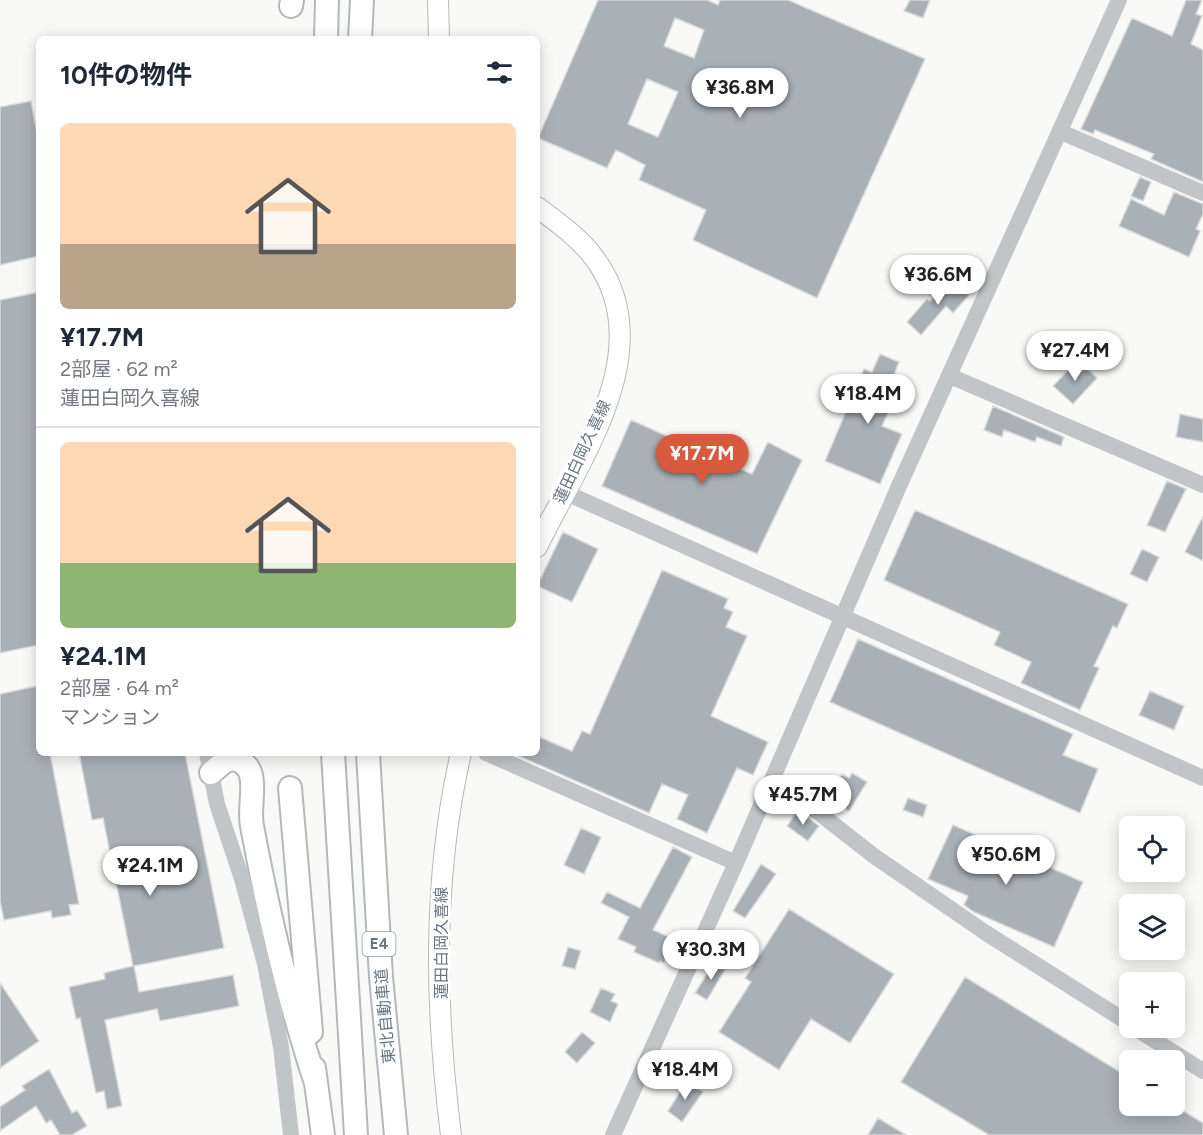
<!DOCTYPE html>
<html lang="ja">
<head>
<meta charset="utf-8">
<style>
	body { margin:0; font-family:Figtree,"Noto Sans JP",sans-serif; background:#f2f2f3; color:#1f2937; height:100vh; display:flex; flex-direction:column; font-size:22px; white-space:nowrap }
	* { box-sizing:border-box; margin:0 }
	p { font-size:20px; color:#747a83 }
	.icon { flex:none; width:33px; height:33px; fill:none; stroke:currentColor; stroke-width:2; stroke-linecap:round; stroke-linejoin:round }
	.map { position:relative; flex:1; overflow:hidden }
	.drawer { position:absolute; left:36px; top:36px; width:504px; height:720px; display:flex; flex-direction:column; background:#fff; border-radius:9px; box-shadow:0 3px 15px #0003 }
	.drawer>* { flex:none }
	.controls { position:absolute; left:1119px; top:816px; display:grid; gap:12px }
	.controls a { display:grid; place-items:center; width:66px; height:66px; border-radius:9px; background:#fff; box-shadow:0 3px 15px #0003; font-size:30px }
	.price { position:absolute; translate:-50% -51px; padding:0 14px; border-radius:21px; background:#fff; color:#222; font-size:20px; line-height:39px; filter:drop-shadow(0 2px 3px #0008) }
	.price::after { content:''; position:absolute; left:50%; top:36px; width:18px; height:14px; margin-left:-9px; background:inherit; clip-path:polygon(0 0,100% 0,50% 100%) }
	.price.selected { background:#d65a3b; color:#fff }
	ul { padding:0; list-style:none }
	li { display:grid; align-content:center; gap:12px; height:318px; padding:0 24px }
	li+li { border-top:2px solid #e0e1e3 }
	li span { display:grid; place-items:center; height:186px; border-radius:9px; color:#555 }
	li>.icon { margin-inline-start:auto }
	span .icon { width:108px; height:108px; fill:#fffc; stroke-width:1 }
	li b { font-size:26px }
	h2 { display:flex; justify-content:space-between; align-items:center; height:72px; padding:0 24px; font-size:26px }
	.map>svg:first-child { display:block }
	.building { fill:#a9b0b6; stroke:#dbdbda; stroke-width:1.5; fill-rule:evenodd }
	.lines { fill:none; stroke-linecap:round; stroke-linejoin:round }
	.major-casing { stroke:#b4b9bd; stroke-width:22 }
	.highway-casing { stroke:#b4b8bb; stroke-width:26 }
	.minor { stroke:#c1c5c8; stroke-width:16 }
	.major { stroke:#fff; stroke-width:20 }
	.highway { stroke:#fff; stroke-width:22 }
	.labels { text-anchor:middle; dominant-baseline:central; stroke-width:6; stroke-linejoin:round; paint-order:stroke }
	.shield { fill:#fff; stroke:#949fa6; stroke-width:1.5 }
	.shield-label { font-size:15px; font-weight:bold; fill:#667680 }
	.street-label { font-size:16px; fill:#667680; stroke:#fff }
</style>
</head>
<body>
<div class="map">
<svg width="1203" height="1135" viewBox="0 0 1203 1135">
	<rect width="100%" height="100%" fill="#f9f9f8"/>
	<path class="building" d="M 598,0 L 707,0 L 718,5 L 720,0 L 788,0 L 925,59 L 817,298 L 693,240 L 706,210 L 639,180 L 645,165 L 616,150 L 607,168 L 538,138 ZM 675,18 L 704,30 L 694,58 L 664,46 ZM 647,79 L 678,92 L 658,137 L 628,124 Z
		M 910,0 L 930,0 L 923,18 L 904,11 Z
		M 1186,0 L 1202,0 L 1196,14 L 1202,16 L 1191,44 L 1203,50 L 1203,182 L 1151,159 L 1154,154 L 1095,130 L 1093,134 L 1081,129 L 1132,18 L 1172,36 Z
		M 31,101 L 39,143 L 39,256 L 0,265 L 0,107 Z
		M 1140,177 L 1151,182 L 1143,201 L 1131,196 Z
		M 1174,192 L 1203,204 L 1203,214 L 1196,229 L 1200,231 L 1189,257 L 1119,226 L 1131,199 L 1164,215 Z
		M 951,279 L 969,295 L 953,313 L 946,306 L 921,335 L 907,322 L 927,299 L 930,301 Z
		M 39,292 L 39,645 L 0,653 L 0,300 Z
		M 880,354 L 899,362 L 892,380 L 901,384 L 882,426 L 902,434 L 880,484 L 825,461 L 864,369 L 872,372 Z
		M 1078,360 L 1097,378 L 1073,404 L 1053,386 Z
		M 993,406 L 1064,437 L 1061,446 L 1037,437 L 1035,442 L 1004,430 L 1002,437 L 984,430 Z
		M 1180,414 L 1203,419 L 1203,442 L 1176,437 Z
		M 631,420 L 752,474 L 768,442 L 802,460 L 757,554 L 602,486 Z
		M 1167,481 L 1186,489 L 1165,532 L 1147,525 Z
		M 915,510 L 1128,604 L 1117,628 L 1113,626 L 1094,666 L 1099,668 L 1080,710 L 1021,683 L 1031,662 L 994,645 L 1000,632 L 884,580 Z
		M 1203,516 L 1203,561 L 1185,552 Z
		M 563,532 L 598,549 L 572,602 L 537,586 Z
		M 1142,549 L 1159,557 L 1147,582 L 1130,574 Z
		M 662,570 L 728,599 L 724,608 L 733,612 L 726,627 L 747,636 L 711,716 L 768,742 L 753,775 L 737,768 L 707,833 L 677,819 L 688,795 L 662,784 L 649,813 L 512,753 L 537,753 L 537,736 L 572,751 L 582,731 L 590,734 Z
		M 858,639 L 1073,734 L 1063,755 L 1098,769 L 1080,813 L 830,702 Z
		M 37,686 L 39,753 L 50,753 L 79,904 L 69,905 L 71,915 L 52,918 L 51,911 L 4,920 L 0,901 L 0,694 Z
		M 1150,691 L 1184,706 L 1174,730 L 1139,715 Z
		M 79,753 L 185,753 L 224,948 L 134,966 L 139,992 L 233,975 L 239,1006 L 160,1021 L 157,1009 L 105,1020 L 122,1106 L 107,1109 L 104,1091 L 96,1093 L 80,1018 L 76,1019 L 69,987 L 105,979 L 104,973 L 133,966 L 103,818 L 92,820 Z
		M 852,773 L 867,782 L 849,811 L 828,798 L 842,774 L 849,778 Z
		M 908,798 L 927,805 L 923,817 L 903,810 Z
		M 798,810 L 819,826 L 808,841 L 787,826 Z
		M 953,825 L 1083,882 L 1054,947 L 974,912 L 964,905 L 968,896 L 928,879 Z
		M 581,828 L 601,837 L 584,874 L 564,865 Z
		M 673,847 L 692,857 L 653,930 L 680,942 L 672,961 L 666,958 L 664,963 L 660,961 L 659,963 L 634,952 L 636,947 L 618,939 L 629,917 L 601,903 L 607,892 L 640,908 Z
		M 761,864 L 776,874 L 745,918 L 733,911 Z
		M 789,909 L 894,974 L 850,1043 L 811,1019 L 779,1070 L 719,1032 L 751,982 L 745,978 Z
		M 568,947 L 581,951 L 575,969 L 562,966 Z
		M 715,961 L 726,968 L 707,1000 L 695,993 Z
		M 965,977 L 1130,1078 L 1130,1106 L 1174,1105 L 1203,1123 L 1203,1135 L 989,1135 L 901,1082 Z
		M 0,983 L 39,1041 L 0,1068 Z
		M 601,988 L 615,994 L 611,1001 L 618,1004 L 610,1022 L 590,1012 Z
		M 582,1032 L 595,1043 L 577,1063 L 565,1052 Z
		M 49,1069 L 72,1113 L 77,1110 L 87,1126 L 72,1135 L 60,1135 L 51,1120 L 46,1123 L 36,1106 L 0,1131 L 0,1107 L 25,1090 L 22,1086 Z
		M 687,1081 L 703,1092 L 682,1122 L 668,1111 Z
		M 878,1118 L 906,1135 L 868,1135 Z"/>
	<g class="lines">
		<defs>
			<path id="major" d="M 438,0 L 439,39
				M 537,207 C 557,222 580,238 595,259 C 662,350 577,463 537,547
				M 451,1135 C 435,1008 432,879 461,753"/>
			<path id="highway" d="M 291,6 L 292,0
				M 326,39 L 327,0
				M 360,39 L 362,0
				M 333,753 L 356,1135
				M 368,753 L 381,977 L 396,1135
				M 211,773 L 225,761 L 233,759 C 264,765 247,803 252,826 C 268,912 288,999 316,1083
				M 290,788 L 311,1032
				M 314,1068 L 323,1135"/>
		</defs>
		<use href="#major" class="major-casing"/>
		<use href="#highway" class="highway-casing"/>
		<path class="minor" d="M 1061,132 L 1203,193
			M 950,376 L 1203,485
			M 564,492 L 1203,778
			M 207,753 L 217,804 L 242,879 L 265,964 L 281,1047 L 291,1135
			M 486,753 L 736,863
			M 773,777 L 874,856 L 986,933 L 1130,1024
			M 1135,1028 L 1203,1071
			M 613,1135 L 736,863 L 899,486 L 1119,0"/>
		<use href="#major" class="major"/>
		<use href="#highway" class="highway"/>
	</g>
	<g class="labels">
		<rect class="shield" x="362.5" y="932" width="33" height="24" rx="4.5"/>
		<g class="shield-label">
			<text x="379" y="944">E4</text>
		</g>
		<g class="street-label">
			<text transform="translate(582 452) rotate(-65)">蓮田白岡久喜線</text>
			<text transform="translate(441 943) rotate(-90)">蓮田白岡久喜線</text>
			<text transform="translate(385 1016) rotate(-95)">東北自動車道</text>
		</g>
	</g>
</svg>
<div class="controls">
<a><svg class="icon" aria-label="locate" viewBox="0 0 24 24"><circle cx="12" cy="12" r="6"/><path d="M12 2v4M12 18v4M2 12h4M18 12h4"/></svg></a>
<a><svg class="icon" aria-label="layers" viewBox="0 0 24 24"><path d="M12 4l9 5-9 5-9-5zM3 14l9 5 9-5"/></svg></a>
<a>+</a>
<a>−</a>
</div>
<b class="price" style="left:740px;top:119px">¥36.8M</b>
<b class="price" style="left:938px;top:306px">¥36.6M</b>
<b class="price" style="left:1075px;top:382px">¥27.4M</b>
<b class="price" style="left:868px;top:425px">¥18.4M</b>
<b class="price selected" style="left:702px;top:485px">¥17.7M</b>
<b class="price" style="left:803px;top:826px">¥45.7M</b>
<b class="price" style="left:1006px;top:886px">¥50.6M</b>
<b class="price" style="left:150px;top:897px">¥24.1M</b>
<b class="price" style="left:711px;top:981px">¥30.3M</b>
<b class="price" style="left:685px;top:1101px">¥18.4M</b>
<section class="drawer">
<h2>10件の物件<svg class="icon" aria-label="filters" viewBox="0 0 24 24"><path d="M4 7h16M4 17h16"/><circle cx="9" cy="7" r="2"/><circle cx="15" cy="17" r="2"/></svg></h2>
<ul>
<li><span style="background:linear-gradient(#ffd9b3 65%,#b9a48a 0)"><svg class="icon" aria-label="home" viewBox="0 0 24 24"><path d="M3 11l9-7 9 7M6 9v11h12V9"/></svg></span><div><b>¥17.7M</b><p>2部屋 · 62 m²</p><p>蓮田白岡久喜線</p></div></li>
<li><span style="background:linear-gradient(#ffd9b3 65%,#8fb573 0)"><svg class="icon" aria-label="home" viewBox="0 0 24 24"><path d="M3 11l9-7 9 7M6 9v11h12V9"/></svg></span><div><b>¥24.1M</b><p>2部屋 · 64 m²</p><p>マンション</p></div></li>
</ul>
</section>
</div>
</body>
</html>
